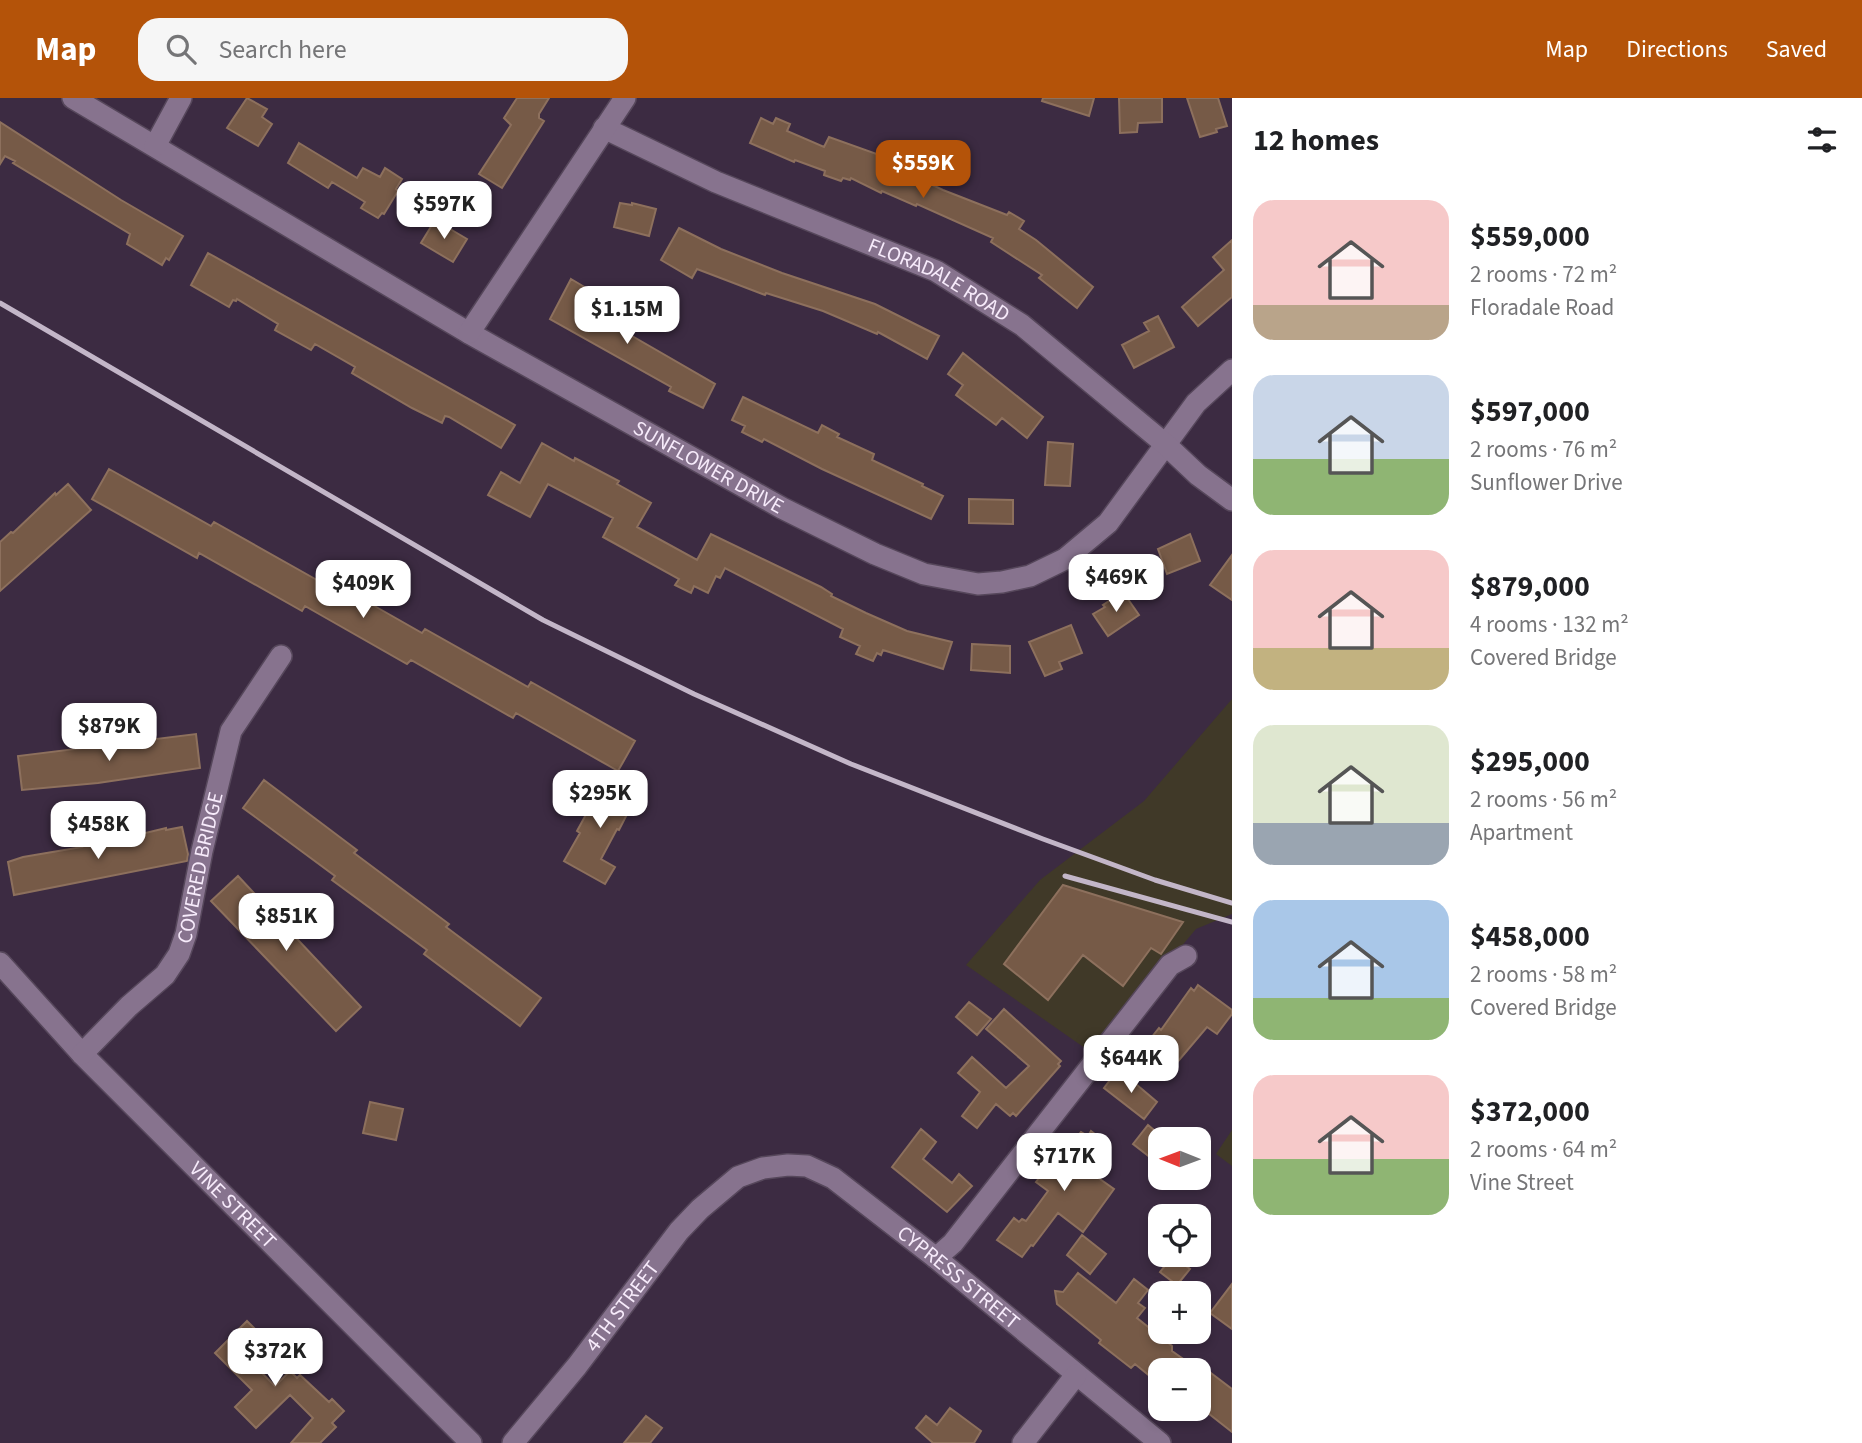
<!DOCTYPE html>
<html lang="en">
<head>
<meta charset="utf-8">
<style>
	body { margin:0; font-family:"Source Sans 3",sans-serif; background:#f6f6f6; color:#202124; height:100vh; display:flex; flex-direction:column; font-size:26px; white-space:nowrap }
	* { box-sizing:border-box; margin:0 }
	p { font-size:23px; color:#757577 }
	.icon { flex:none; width:38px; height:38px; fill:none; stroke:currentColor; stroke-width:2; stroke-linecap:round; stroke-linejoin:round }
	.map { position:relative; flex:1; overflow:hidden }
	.details { display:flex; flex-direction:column; background:#fff; width:630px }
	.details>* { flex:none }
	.needle { width:46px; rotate:271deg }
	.fabs { position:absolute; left:1148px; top:1029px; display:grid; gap:14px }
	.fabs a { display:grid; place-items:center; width:63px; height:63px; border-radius:14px; background:#fff; box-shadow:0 4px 10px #0003; font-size:35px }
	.price { position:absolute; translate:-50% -60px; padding:0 16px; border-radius:14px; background:#fff; color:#222; font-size:23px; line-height:46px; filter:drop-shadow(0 2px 4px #0008) }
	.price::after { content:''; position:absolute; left:50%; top:42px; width:21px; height:16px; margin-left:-10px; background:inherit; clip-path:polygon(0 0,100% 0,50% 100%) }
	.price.on { background:#b45309; color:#fff }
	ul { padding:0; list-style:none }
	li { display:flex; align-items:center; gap:21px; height:175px; padding:0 21px }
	li span { display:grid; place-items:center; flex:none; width:196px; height:140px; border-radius:21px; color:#555 }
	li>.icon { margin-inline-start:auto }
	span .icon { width:84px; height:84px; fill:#fffc; stroke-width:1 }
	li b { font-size:30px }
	h2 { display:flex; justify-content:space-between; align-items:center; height:84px; padding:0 21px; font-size:30px }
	header { display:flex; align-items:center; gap:42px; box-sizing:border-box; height:98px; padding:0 35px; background:#b45309; color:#fff }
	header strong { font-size:33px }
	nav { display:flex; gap:38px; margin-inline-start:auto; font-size:24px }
	.search { width:490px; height:63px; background:#f6f6f6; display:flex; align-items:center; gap:18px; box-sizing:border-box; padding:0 24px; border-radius:21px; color:#757577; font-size:26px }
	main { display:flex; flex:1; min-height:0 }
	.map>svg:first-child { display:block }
	.industrial { fill:#403928 }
	.building { fill:#765a47; stroke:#8d705d; stroke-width:2 }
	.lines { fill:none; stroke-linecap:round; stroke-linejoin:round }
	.minor-casing { stroke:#56475b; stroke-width:24 }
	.minor { stroke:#87738e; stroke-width:21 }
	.rail { stroke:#c3b6c8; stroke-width:5 }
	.labels { text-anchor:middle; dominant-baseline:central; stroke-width:5; stroke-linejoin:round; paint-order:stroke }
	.street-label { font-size:21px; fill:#f7ebfb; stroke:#3c2b42 }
</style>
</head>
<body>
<header>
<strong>Map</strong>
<div class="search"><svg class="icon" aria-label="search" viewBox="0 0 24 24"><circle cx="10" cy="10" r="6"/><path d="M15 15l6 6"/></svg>Search here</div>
<nav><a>Map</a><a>Directions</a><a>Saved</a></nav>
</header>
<main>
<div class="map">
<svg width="1232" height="1345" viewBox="0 0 1232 1345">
	<rect width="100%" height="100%" fill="#3c2b42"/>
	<path class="industrial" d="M 1232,601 L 1232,816 L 1196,831 L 1092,955 L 966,867 L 1040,782 L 1144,703 Z
		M 1232,1032 L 1232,1068 L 1216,1056 Z"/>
	<path class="building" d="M 247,0 L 267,11 L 262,19 L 272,26 L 258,48 L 227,30 Z
		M 517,0 L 549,0 L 539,16 L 539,20 L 544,23 L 502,90 L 479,76 L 511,27 L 504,20 Z
		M 1043,0 L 1094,0 L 1089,18 L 1042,3 Z
		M 1119,0 L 1162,0 L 1162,24 L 1138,25 L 1137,34 L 1120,35 Z
		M 1187,0 L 1218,0 L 1227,28 L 1216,31 L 1217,34 L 1200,39 Z
		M 761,20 L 773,26 L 776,20 L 790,26 L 787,33 L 824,49 L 829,39 L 888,60 L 886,65 L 943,92 L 1007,117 L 1009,114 L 1024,123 L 1019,131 L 1036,142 L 1093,189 L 1077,210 L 1039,180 L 1042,177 L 991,144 L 993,140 L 917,106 L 916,108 L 882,93 L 881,95 L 851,80 L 850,82 L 843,80 L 841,83 L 824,77 L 825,73 L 795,62 L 794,64 L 750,45 Z
		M 0,24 L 121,102 L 183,138 L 169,162 L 166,160 L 162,167 L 127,146 L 130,136 L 13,65 L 15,63 L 5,58 L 0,66 Z
		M 299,45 L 357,80 L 363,70 L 380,79 L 385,70 L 402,81 L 396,91 L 398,93 L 384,116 L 382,115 L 378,120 L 361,110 L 365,104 L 332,84 L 328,90 L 288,65 Z
		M 620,105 L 632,107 L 632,105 L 656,111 L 649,138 L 614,129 Z
		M 435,122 L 467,141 L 453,164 L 421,145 Z
		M 679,130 L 721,151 L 782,175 L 875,206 L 939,238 L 927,261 L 878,234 L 877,236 L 823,213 L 766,195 L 765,197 L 697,171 L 692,180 L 661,162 Z
		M 1232,142 L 1232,199 L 1198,228 L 1182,209 L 1224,172 L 1213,159 Z
		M 208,155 L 515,327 L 501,350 L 449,319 L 445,318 L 442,325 L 412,310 L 352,275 L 355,269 L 315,246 L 311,252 L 275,232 L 278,226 L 237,201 L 236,203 L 233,202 L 229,209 L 191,187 Z
		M 571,181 L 593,194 L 588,203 L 598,209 L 594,216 L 715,286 L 703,310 L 669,293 L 671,289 L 550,221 Z
		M 1158,218 L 1174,249 L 1134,270 L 1122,247 L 1149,233 L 1144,225 Z
		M 963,255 L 1043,319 L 1027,340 L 1002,320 L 996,327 L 956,297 L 963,287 L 948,276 Z
		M 743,299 L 818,335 L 822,327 L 839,336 L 837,339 L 874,356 L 872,362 L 923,386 L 922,388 L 943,398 L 931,421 L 822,371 L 764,341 L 762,344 L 742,334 L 745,328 L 732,322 Z
		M 1048,344 L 1073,346 L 1070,388 L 1045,387 Z
		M 542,345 L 574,363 L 575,360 L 619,383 L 617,386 L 651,405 L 637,429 L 697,462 L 711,436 L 821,489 L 832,496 L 831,498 L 866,515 L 907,533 L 952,544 L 943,571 L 883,552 L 881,557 L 877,555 L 873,563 L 856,556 L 860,548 L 840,539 L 843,531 L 725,470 L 720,480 L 716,478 L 708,495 L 694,488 L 691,495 L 675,487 L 679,481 L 603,439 L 613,420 L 548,386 L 530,419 L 488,397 L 501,374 L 520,385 Z
		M 109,371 L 211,428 L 214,424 L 317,482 L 320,477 L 422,535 L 425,531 L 528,589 L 531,584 L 635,643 L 618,673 L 516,615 L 513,620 L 411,562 L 407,566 L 305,508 L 302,513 L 199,455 L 197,460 L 92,401 Z
		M 68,386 L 91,412 L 0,493 L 0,444 L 11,434 L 13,435 L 55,395 L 56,397 Z
		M 969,401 L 1013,402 L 1013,426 L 969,425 Z
		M 1190,436 L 1200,463 L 1167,476 L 1158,451 Z
		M 1232,457 L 1232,502 L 1210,487 Z
		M 1123,494 L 1139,517 L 1108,538 L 1093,516 L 1105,509 L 1103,507 Z
		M 1071,527 L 1082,555 L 1059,564 L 1062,571 L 1045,578 L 1029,544 Z
		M 972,546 L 1010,548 L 1010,575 L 971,572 Z
		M 196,636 L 200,670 L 98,685 L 22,692 L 18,658 Z
		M 606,680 L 637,697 L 619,732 L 617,731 L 601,761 L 615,769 L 605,786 L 564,763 L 580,735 L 577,733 Z
		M 264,682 L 357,752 L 354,755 L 449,826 L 446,829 L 541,900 L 520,928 L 424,856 L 427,852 L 332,782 L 335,778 L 243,710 Z
		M 182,729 L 188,756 L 187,763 L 14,797 L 8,764 L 23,759 L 82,749 L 81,747 L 108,742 L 108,744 L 166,730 L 166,732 Z
		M 238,778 L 361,909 L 336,933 L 211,803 Z
		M 1063,787 L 1183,824 L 1161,856 L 1151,850 L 1123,888 L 1083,857 L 1048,902 L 1004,866 Z
		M 1198,887 L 1232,912 L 1232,916 L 1217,936 L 1207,929 L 1174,968 L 1147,945 L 1159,930 L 1161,932 L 1191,890 L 1194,893 Z
		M 969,904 L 991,921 L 977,937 L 956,919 Z
		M 1004,911 L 1061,963 L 1058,966 L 1060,968 L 1016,1018 L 1013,1015 L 1010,1018 L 996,1006 L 977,1030 L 962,1018 L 980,994 L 958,975 L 972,959 L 1006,990 L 1029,968 L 986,931 Z
		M 1116,974 L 1134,988 L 1136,986 L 1157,1004 L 1144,1021 L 1104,990 Z
		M 370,1004 L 403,1011 L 396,1042 L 363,1035 Z
		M 1148,1027 L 1160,1037 L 1160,1067 L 1133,1046 Z
		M 921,1031 L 936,1044 L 923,1061 L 952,1085 L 959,1076 L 972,1088 L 947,1114 L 892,1069 Z
		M 1091,1033 L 1110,1048 L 1090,1074 L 1114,1091 L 1083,1134 L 1058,1115 L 1033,1148 L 1031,1147 L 1022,1159 L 997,1142 L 1014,1120 L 1019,1124 L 1022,1121 L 1026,1123 L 1048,1093 L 1036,1084 L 1039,1080 L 1035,1077 L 1045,1065 L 1049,1068 L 1072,1039 L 1075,1041 L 1081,1034 L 1088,1038 Z
		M 1082,1137 L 1106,1156 L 1090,1176 L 1067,1157 Z
		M 1173,1158 L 1190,1171 L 1177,1187 L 1160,1174 Z
		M 1078,1175 L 1116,1205 L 1134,1181 L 1148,1192 L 1138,1205 L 1145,1210 L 1137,1220 L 1172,1248 L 1172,1253 L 1199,1272 L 1199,1266 L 1232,1291 L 1232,1334 L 1199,1308 L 1199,1272 L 1157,1272 L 1151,1279 L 1135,1266 L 1131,1270 L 1099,1245 L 1101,1242 L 1057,1206 L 1055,1193 L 1063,1194 Z
		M 1232,1186 L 1232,1231 L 1210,1215 Z
		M 247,1223 L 269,1245 L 251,1264 L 275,1288 L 290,1273 L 297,1280 L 300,1277 L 329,1304 L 332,1301 L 344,1313 L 332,1325 L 336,1329 L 320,1345 L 291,1345 L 313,1320 L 290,1297 L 256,1330 L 235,1309 L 252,1292 L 215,1255 Z
		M 950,1310 L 981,1333 L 974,1345 L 933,1345 L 916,1330 L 926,1318 L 937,1327 Z
		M 646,1318 L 662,1330 L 650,1345 L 624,1345 Z"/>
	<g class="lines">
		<defs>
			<g id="minor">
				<path id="s1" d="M 73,0 L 469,235 L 782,410 L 875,456 L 924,476 L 978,486 L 1002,484 L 1030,478 L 1065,461 L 1108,425 L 1196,305 L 1232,272"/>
				<path id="s2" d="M 604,30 L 716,84 L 936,173 L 1022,227 L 1164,345 L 1198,377 L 1232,402"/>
				<path d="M 155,48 L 181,0"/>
				<path d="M 469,235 L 625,0"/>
				<path id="s3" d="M 0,865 L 82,956 L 471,1345"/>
				<path id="s4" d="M 82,956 L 129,908 L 165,877 L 179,856 L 186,836 L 202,753 L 231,633 L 281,558"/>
				<path d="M 936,1160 L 953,1145 L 1170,867 L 1186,858"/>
				<path id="s5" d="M 513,1345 L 577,1268 L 679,1133 L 700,1111 L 738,1079 L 763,1070 L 788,1067 L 807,1068 L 833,1080 L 936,1160 L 1160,1345"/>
				<path d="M 1023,1345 L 1076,1277"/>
			</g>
		</defs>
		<use href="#minor" class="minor-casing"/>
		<use href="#minor" class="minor"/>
		<path class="rail" d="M 0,205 L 543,522 L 694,596 L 851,666 L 1043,741 L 1155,782 L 1232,805
			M 1065,778 L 1232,824"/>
	</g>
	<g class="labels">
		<g class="street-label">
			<text stroke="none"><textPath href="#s2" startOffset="368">FLORADALE ROAD</textPath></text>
			<text stroke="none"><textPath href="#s1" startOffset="735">SUNFLOWER DRIVE</textPath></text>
			<text stroke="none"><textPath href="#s4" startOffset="229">COVERED BRIDGE</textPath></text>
			<text stroke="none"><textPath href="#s3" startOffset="336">VINE STREET</textPath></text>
			<text stroke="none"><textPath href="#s5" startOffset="609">CYPRESS STREET</textPath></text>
			<text stroke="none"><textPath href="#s5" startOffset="175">4TH STREET</textPath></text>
		</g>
	</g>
</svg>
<div class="fabs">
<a><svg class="needle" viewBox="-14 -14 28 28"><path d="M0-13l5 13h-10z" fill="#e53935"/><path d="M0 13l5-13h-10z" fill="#757577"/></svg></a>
<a><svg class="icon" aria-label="locate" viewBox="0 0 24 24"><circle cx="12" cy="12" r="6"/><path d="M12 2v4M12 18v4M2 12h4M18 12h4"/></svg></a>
<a>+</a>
<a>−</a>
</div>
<b class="price on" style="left:923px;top:102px">$559K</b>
<b class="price" style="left:444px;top:143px">$597K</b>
<b class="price" style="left:627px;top:248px">$1.15M</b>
<b class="price" style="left:1116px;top:516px">$469K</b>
<b class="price" style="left:363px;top:522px">$409K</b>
<b class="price" style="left:109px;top:665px">$879K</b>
<b class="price" style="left:600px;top:732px">$295K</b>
<b class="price" style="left:98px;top:763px">$458K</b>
<b class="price" style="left:286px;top:855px">$851K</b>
<b class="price" style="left:1131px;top:997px">$644K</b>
<b class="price" style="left:1064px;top:1095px">$717K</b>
<b class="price" style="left:275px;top:1290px">$372K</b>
</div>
<section class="details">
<h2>12 homes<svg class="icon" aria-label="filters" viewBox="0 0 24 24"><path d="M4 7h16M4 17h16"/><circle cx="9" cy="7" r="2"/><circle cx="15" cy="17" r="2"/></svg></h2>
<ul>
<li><span style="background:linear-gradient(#f6c9c9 75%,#b9a48a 0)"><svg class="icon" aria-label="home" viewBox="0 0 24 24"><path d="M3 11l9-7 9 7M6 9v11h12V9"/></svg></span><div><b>$559,000</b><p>2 rooms · 72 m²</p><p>Floradale Road</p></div></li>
<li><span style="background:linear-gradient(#c9d6e8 60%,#8fb573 0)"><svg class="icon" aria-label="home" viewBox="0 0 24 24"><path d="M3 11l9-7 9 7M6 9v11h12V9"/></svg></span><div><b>$597,000</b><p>2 rooms · 76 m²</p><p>Sunflower Drive</p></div></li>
<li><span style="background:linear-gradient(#f6c9c9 70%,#c2b280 0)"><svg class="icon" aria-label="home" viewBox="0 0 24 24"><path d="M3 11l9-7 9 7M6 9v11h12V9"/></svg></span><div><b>$879,000</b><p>4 rooms · 132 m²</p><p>Covered Bridge</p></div></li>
<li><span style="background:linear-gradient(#dfe7d0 70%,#9aa5b1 0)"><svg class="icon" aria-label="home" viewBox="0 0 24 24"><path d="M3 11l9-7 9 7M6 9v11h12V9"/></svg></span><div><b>$295,000</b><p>2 rooms · 56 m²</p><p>Apartment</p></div></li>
<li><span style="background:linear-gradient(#a9c7e8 70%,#8fb573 0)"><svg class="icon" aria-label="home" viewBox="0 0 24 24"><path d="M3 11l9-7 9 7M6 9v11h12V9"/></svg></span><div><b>$458,000</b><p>2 rooms · 58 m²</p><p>Covered Bridge</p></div></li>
<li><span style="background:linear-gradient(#f6c9c9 60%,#8fb573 0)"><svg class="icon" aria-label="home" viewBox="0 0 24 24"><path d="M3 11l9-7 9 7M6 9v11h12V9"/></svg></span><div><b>$372,000</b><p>2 rooms · 64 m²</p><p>Vine Street</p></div></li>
</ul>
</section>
</main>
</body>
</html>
